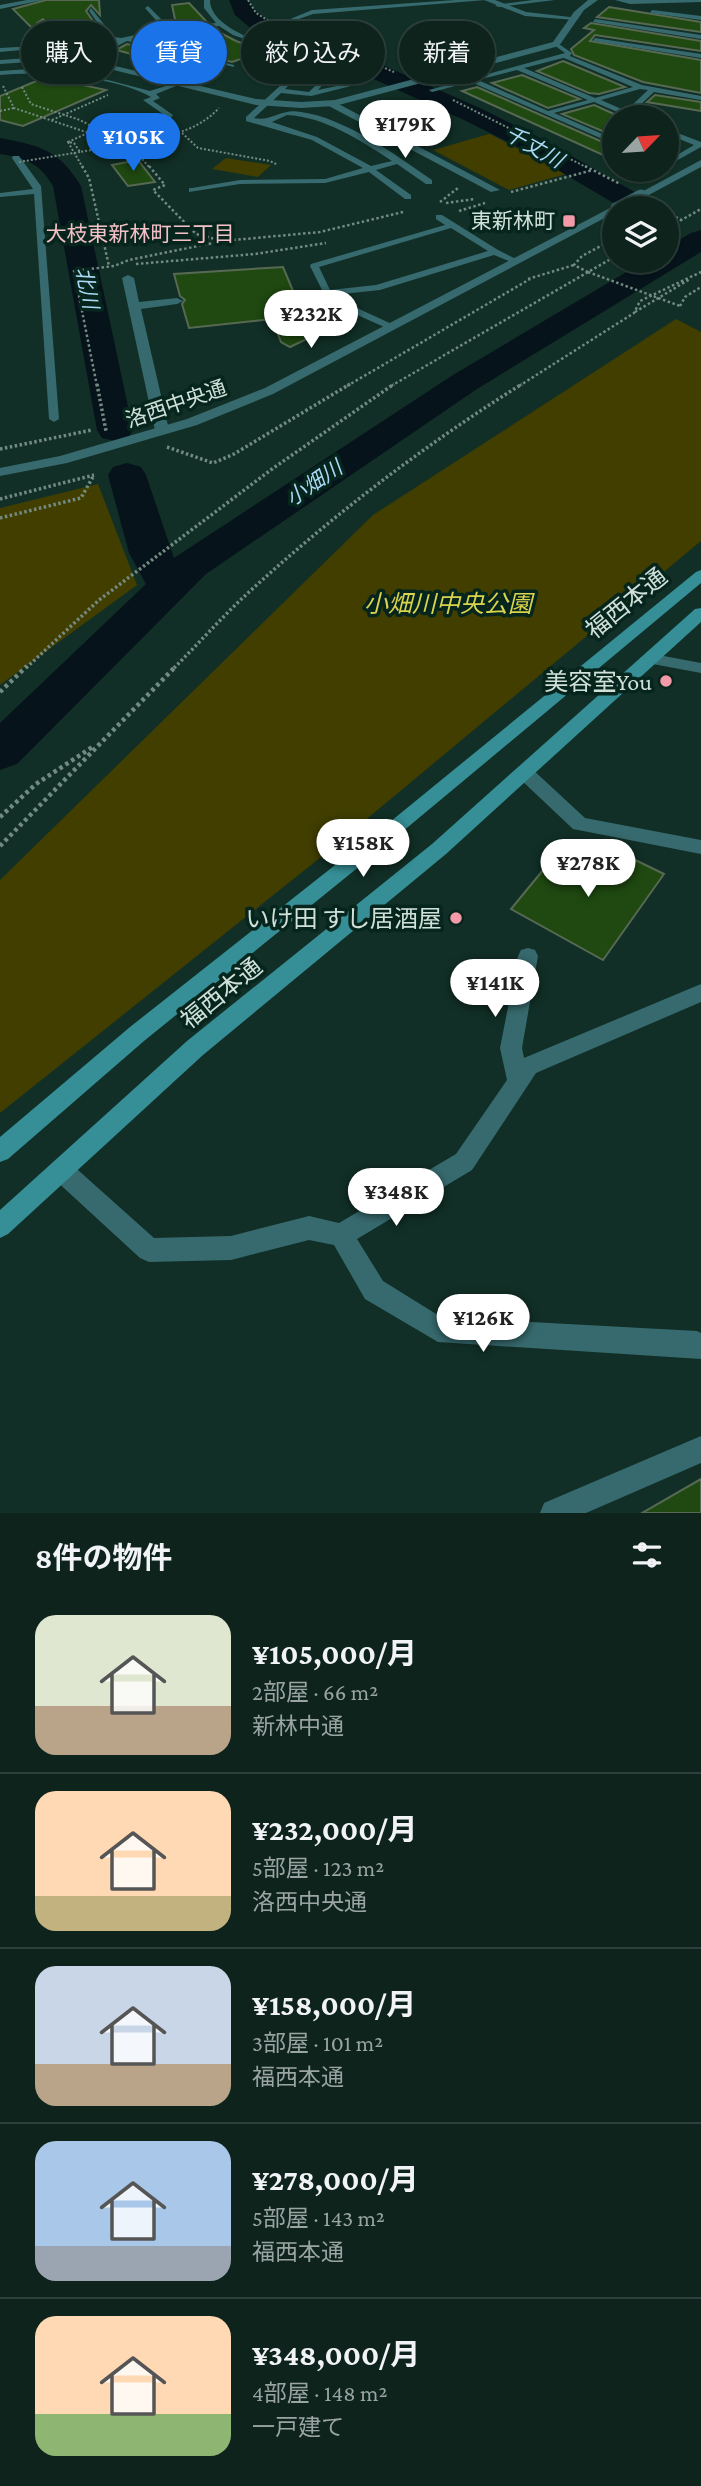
<!DOCTYPE html>
<html lang="ja">
<head>
<meta charset="utf-8">
<style>
	body { margin:0; font-family:"Crimson Pro","Noto Sans JP",serif; background:#162b25; color:#f1f3f6; height:100vh; display:flex; flex-direction:column; font-size:26px; white-space:nowrap }
	* { box-sizing:border-box; margin:0 }
	p { font-size:23px; color:#9aa4a3 }
	.icon { flex:none; width:38px; height:38px; fill:none; stroke:currentColor; stroke-width:2; stroke-linecap:round; stroke-linejoin:round }
	.map { position:relative; height:1513px; overflow:hidden }
	.side { display:flex; flex-direction:column; background:#0d231c; flex:1 }
	.side>* { flex:none }
	.top-card { position:absolute; left:21px; top:21px; width:660px; height:63px; display:flex; gap:14px }
	.needle { width:46px; rotate:65deg }
	.fabs { position:absolute; left:602px; top:105px; display:grid; gap:14px }
	.fabs a { display:grid; place-items:center; width:77px; height:77px; border-radius:50%; background:#0d231c; box-shadow:0 2px 5px #0004,0 0 0 2px #2d403b; font-size:35px }
	.price { position:absolute; translate:-50% -60px; padding:0 16px; border-radius:24px; background:#fff; color:#222; font-size:23px; line-height:46px; filter:drop-shadow(0 2px 4px #0008) }
	.price::after { content:''; position:absolute; left:50%; top:42px; width:21px; height:16px; margin-left:-10px; background:inherit; clip-path:polygon(0 0,100% 0,50% 100%) }
	.price.active { background:#1a73e8; color:#fff }
	ul { padding:0; list-style:none }
	li { display:flex; align-items:center; gap:21px; height:175px; padding:0 35px }
	li+li { border-top:2px solid #2d403b }
	li span { display:grid; place-items:center; flex:none; width:196px; height:140px; border-radius:21px; color:#555 }
	li>.icon { margin-inline-start:auto }
	span .icon { width:84px; height:84px; fill:#fffc; stroke-width:1 }
	li b { font-size:30px }
	h2 { display:flex; justify-content:space-between; align-items:center; height:84px; padding:0 35px; font-size:30px }
	.pill { padding:0 24px; border-radius:32px; background:#0d231c; box-shadow:0 2px 5px #0004,0 0 0 2px #2d403b; font-size:24px; line-height:63px }
	.pill.active { background:#1a73e8; color:#fff }
	.map>svg:first-child { display:block }
	.green { fill:#413e00 }
	.lines { fill:none; stroke-linecap:round; stroke-linejoin:round }
	.river { fill:#06131b; fill-rule:evenodd }
	.building { fill:#1f4911; stroke:#576953; stroke-width:2 }
	.path-far3 { stroke:#738a82; stroke-width:2; stroke-dasharray:2 2; stroke-linecap:butt }
	.path-far2 { stroke:#738a82; stroke-width:2.5; stroke-dasharray:2.5 2.5; stroke-linecap:butt }
	.path-far1 { stroke:#738a82; stroke-width:3.5; stroke-dasharray:2.5 2.5; stroke-linecap:butt }
	.path { stroke:#738a82; stroke-width:4.5; stroke-dasharray:3.5 3.5; stroke-linecap:butt }
	.service { fill:#376a6e; fill-rule:evenodd }
	.minor { fill:#376a6e; fill-rule:evenodd }
	.tertiary { fill:#376a6e; fill-rule:evenodd }
	.secondary { fill:#368e96; fill-rule:evenodd }
	.path-bridge-far1 { stroke:#738a82; stroke-width:2; stroke-dasharray:2 2; stroke-linecap:butt }
	.path-bridge { stroke:#738a82; stroke-width:2.5; stroke-dasharray:2.5 2.5; stroke-linecap:butt }
	.tertiary-bridge { stroke:#376a6e; stroke-width:11 }
	.poi-dot { fill:#f39aa8; stroke:#06251d; stroke-width:2.5 }
	.labels { text-anchor:middle; dominant-baseline:central; stroke-width:7; stroke-linejoin:round; paint-order:stroke }
	.far-water-label { font-size:21px; font-style:italic; fill:#abd8f4; stroke:#06251d }
	.far-poi-label { font-size:21px; fill:#d0e1da; stroke:#06251d; text-anchor:end }
	.far-neighbourhood-label { font-size:21px; fill:#f5c1c8; stroke:#06251d }
	.far-street-label { font-size:21px; fill:#d0e1da; stroke:#06251d }
	.park-label { font-size:24px; font-style:italic; fill:#d9d34d; stroke:#06251d }
	.street-label { font-size:24px; fill:#d0e1da; stroke:#06251d }
	.poi-label { font-size:24px; fill:#d0e1da; stroke:#06251d; text-anchor:end }
</style>
</head>
<body>
<div class="map">
<svg width="701" height="1513" viewBox="0 0 701 1513">
	<rect width="100%" height="100%" fill="#112f26"/>
	<path class="green" d="M 489,134 L 490,134 L 566,174 L 509,190 L 433,150 Z
		M 226,158 L 271,165 L 258,177 L 212,169 Z
		M 676,319 L 701,332 L 701,541 L 321,857 L 0,1113 L 0,880 L 373,515 Z
		M 98,484 L 137,585 L 0,685 L 0,508 Z"/>
	<g class="lines">
		<path class="river" d="M 229,0 L 249,0 L 253,9 L 270,22 L 335,44 L 482,109 L 540,138 L 652,202 L 656,208 L 622,208 L 522,149 L 464,120 L 319,54 L 254,31 L 235,15 Z
			M 0,138 C 41,146 58,149 81,186 L 133,430 L 128,438 L 115,441 L 102,438 L 97,430 L 53,186 C 40,163 25,158 0,154 Z
			M 701,230 L 701,252 L 477,389 L 206,574 L 17,764 L 0,770 L 0,723 L 146,584 L 129,553 L 108,475 L 113,467 L 127,463 L 141,467 L 146,475 L 174,558 L 453,375 L 645,261 L 667,261 L 667,247 L 691,233 Z"/>
	</g>
	<path class="building" d="M 46,0 L 99,0 L 100,15 L 91,5 L 86,11 L 100,31 L 56,36 L 43,19 L 37,23 L 45,37 L 41,37 L 13,9 Z
		M 189,3 L 206,21 L 174,25 L 176,24 L 172,5 Z
		M 609,7 L 701,22 L 701,32 L 597,17 Z
		M 591,23 L 701,41 L 701,51 L 595,35 L 590,41 L 701,60 L 701,93 L 643,82 L 574,55 L 571,49 L 594,30 L 584,28 Z
		M 213,29 L 236,41 L 264,51 L 232,62 L 147,39 Z
		M 127,44 L 219,66 L 200,72 L 116,50 Z
		M 563,61 L 625,87 L 599,94 L 589,93 L 537,71 Z
		M 522,75 L 580,99 L 548,108 L 492,83 Z
		M 46,77 L 106,90 L 23,126 L 0,120 L 0,96 Z
		M 477,87 L 614,147 L 614,160 L 462,91 Z
		M 655,95 L 701,102 L 701,111 L 647,102 Z
		M 594,105 L 614,114 L 614,136 L 562,114 Z
		M 138,160 L 155,182 L 128,186 L 112,165 Z
		M 283,267 L 298,303 L 309,302 L 312,308 L 342,322 L 290,347 L 281,342 L 272,319 L 189,328 L 182,304 L 185,300 L 180,296 L 174,274 Z
		M 562,847 L 607,871 L 621,853 L 664,874 L 603,960 L 511,909 Z
		M 701,1479 L 701,1513 L 642,1513 Z"/>
	<g class="lines">
		<path class="path-far3" d="M 248,0 L 256,13 L 277,26
			M 341,49 L 394,72
			M 3,86 L 14,108 L 89,133 L 110,134
			M 22,87 L 31,104 L 80,120 L 125,144 C 159,137 194,135 219,108
			M 453,100 L 588,168
			M 0,111 L 14,108
			M 52,120 L 108,95
			M 88,133 L 68,142 L 74,143 L 80,152 L 125,144
			M 182,133 L 198,148 L 270,161 L 278,165
			M 68,142 L 83,168
			M 129,144 L 150,168"/>
		<path class="path-far2" d="M 82,166 L 89,178 L 109,266
			M 149,166 L 165,185 L 153,190 L 196,234 L 219,240
			M 585,166 L 620,184
			M 511,192 L 593,170
			M 440,202 L 458,188
			M 446,203 L 475,199
			M 459,211 L 485,203
			M 667,212 L 681,220
			M 667,228 L 701,209
			M 136,264 L 255,254 L 326,243
			M 588,272 L 574,265 L 582,256 L 614,239
			M 528,279 L 574,265
			M 680,306 L 685,297 L 701,287
			M 635,312 L 690,279
			M 97,386 L 74,271 L 114,266 L 129,260 L 223,241 L 320,232 L 403,212
			M 347,386 L 530,279
			M 391,386 L 614,257
			M 519,386 L 634,313 L 640,301 L 701,272"/>
		<path class="path-far1" d="M 97,384 L 106,431
			M 167,447 L 213,463 L 234,454 L 350,384
			M 0,449 L 92,430
			M 0,499 L 94,475
			M 0,518 L 81,498 L 94,475
			M 26,668 L 99,600 L 272,469 L 394,384
			M 174,668 C 199,643 223,616 249,592 C 333,515 426,444 522,384"/>
		<path class="path" d="M 0,692 L 27,666
			M 0,817 L 36,784 L 94,746
			M 0,846 L 176,666"/>
		<path class="service" d="M 204,0 L 210,0 C 210,34 288,50 314,59 L 314,61 L 285,89 L 309,92 L 335,66 L 338,68 L 318,90 L 360,81 L 363,83 L 311,96 L 281,93 L 254,118 C 272,122 281,108 301,112 C 345,118 396,155 432,180 L 432,184 L 426,184 L 397,164 L 376,170 L 411,195 L 411,199 L 405,199 L 369,172 L 325,183 L 240,184 L 189,192 L 189,188 L 192,188 L 240,180 L 325,179 L 363,168 L 312,140 L 246,121 L 246,117 L 307,61 L 233,35 L 219,26 L 168,32 L 136,39 L 234,65 L 234,67 L 127,41 L 85,63 L 83,60 L 92,54 L 43,48 L 0,52 L 0,48 L 53,45 L 40,24 L 43,22 L 60,46 L 98,51 L 114,41 L 110,40 L 89,11 L 91,8 L 114,37 L 121,38 L 164,29 L 145,8 L 148,6 L 170,28 L 216,23 L 204,8 ZM 287,115 C 325,117 360,140 392,161 L 371,166 L 317,137 L 272,122 Z
			M 455,0 L 486,0 L 313,14 L 296,20 L 337,37 L 335,40 L 288,20 L 312,10 Z
			M 533,0 L 555,0 L 498,7 L 495,5 Z
			M 615,0 L 701,0 L 701,2 L 630,4 Z
			M 652,10 L 701,16 L 701,20 L 650,13 Z
			M 595,19 L 701,35 L 701,39 L 593,22 Z
			M 595,38 L 701,54 L 701,58 L 593,41 Z
			M 556,42 L 572,53 L 570,56 L 642,85 L 701,96 L 701,100 L 654,92 L 632,113 L 638,117 L 629,117 L 594,102 L 554,113 L 614,139 L 614,144 L 471,82 L 432,92 L 429,90 L 565,53 L 554,45 ZM 563,58 L 564,58 L 633,87 L 595,98 L 524,68 ZM 517,70 L 588,100 L 548,111 L 478,80 ZM 640,89 L 648,90 L 626,111 L 601,100 Z
			M 30,69 L 85,74 L 150,91 L 178,82 L 181,84 L 156,94 L 160,98 L 153,101 L 173,115 L 170,119 L 143,100 L 151,97 C 115,76 41,71 0,75 L 0,71 Z
			M 667,129 L 701,142 L 701,147 L 667,166 L 667,161 L 694,145 L 667,134 Z
			M 13,156 L 19,156 L 41,186 L 59,419 L 54,422 L 49,419 L 34,194 L 0,197 L 0,193 L 33,189 L 12,158 Z
			M 651,170 L 660,170 L 639,183 L 632,181 Z
			M 436,215 L 442,215 L 498,250 L 520,261 L 516,264 L 494,255 L 380,290 L 333,295 L 335,298 L 394,325 L 396,327 L 391,330 L 328,302 L 310,266 L 311,264 L 445,225 L 436,219 ZM 451,228 L 488,251 L 376,285 L 330,290 L 319,267 Z"/>
		<path class="minor" d="M 27,0 L 43,0 L 0,9 L 0,5 Z
			M 484,0 L 495,0 L 526,12 L 579,18 L 575,20 L 525,16 Z
			M 327,101 L 333,101 L 500,190 L 491,192 L 327,105 Z
			M 128,275 L 134,278 L 139,302 L 177,298 L 183,301 L 177,304 L 141,309 L 169,430 L 162,434 L 155,430 L 122,278 Z
			M 648,653 L 701,663 L 701,673 L 642,662 L 640,658 Z
			M 525,767 L 531,768 L 585,818 L 701,840 L 701,854 L 573,829 L 519,778 L 516,773 L 519,768 Z
			M 528,948 L 535,950 L 538,956 L 522,1048 L 524,1058 L 701,984 L 701,1002 L 536,1073 L 472,1170 L 357,1239 L 383,1281 L 441,1317 L 697,1331 L 701,1333 L 701,1359 L 438,1342 L 365,1299 L 334,1245 L 309,1240 L 231,1260 L 149,1262 L 140,1258 L 53,1178 L 49,1170 L 53,1162 L 61,1159 L 69,1162 L 154,1238 L 231,1236 L 309,1216 L 339,1223 L 456,1154 L 507,1080 L 500,1048 L 518,956 L 521,950 Z
			M 701,1436 L 701,1463 L 586,1513 L 540,1513 L 544,1503 Z"/>
		<path class="tertiary" d="M 588,0 L 598,0 L 584,10 L 559,46 L 335,106 L 301,108 L 256,105 L 85,63 L 59,60 L 0,64 L 0,60 L 59,56 L 85,59 L 256,99 L 301,102 L 335,100 L 553,42 L 574,12 Z
			M 701,160 L 701,167 L 645,197 L 636,195 Z
			M 614,206 L 619,208 L 614,208 L 614,213 L 273,394 L 197,425 L 67,463 L 0,476 L 0,468 L 60,456 L 187,419 L 265,388 Z"/>
		<path class="secondary" d="M 701,570 L 701,583 L 408,827 L 144,1041 L 8,1159 L 0,1162 L 0,1137 L 130,1027 L 396,817 L 696,572 Z
			M 701,608 L 701,622 L 446,854 L 203,1055 L 8,1234 L 0,1238 L 0,1210 L 187,1041 L 432,844 L 695,609 Z"/>
		<path class="path-bridge-far1" d="M 19,162 L 80,152"/>
		<path class="path-bridge" d="M 588,272 L 680,306"/>
		<path class="tertiary-bridge" d="M 616,208 L 641,195"/>
	</g>
	<g class="poi-dot">
		<rect x="562" y="214" width="14" height="14" rx="3.5"/>
		<circle cx="666" cy="681" r="7"/>
		<circle cx="456" cy="918" r="7"/>
	</g>
	<g class="labels">
		<g class="far-water-label">
			<text transform="translate(534 147) rotate(29)">千丈川</text>
			<text transform="translate(87 288) rotate(79)">北川</text>
			<text transform="translate(314 483) rotate(-34)">小畑川</text>
		</g>
		<g class="far-poi-label">
			<text x="555" y="221">東新林町</text>
		</g>
		<g class="far-neighbourhood-label">
			<text x="140" y="234">大枝東新林町三丁目</text>
		</g>
		<g class="far-street-label">
			<text transform="translate(176 404) rotate(-19)">洛西中央通</text>
		</g>
		<g class="park-label">
			<text x="448" y="603">小畑川中央公園</text>
		</g>
		<g class="street-label">
			<text transform="translate(626 603) rotate(-39)">福西本通</text>
			<text transform="translate(221 993) rotate(-39)">福西本通</text>
		</g>
		<g class="poi-label">
			<text x="652" y="681">美容室You</text>
			<text x="442" y="918">いけ田 すし居酒屋</text>
		</g>
	</g>
</svg>
<div class="fabs">
<a><svg class="needle" viewBox="-14 -14 28 28"><path d="M0-13l5 13h-10z" fill="#e53935"/><path d="M0 13l5-13h-10z" fill="#9aa4a3"/></svg></a>
<a><svg class="icon" aria-label="layers" viewBox="0 0 24 24"><path d="M12 4l9 5-9 5-9-5zM3 14l9 5 9-5"/></svg></a>
</div>
<b class="price" style="left:405px;top:160px">¥179K</b>
<b class="price active" style="left:133px;top:173px">¥105K</b>
<b class="price" style="left:311px;top:350px">¥232K</b>
<b class="price" style="left:363px;top:879px">¥158K</b>
<b class="price" style="left:588px;top:899px">¥278K</b>
<b class="price" style="left:495px;top:1019px">¥141K</b>
<b class="price" style="left:396px;top:1228px">¥348K</b>
<b class="price" style="left:483px;top:1354px">¥126K</b>
<div class="top-card">
<a class="pill">購入</a>
<a class="pill active">賃貸</a>
<a class="pill">絞り込み</a>
<a class="pill">新着</a>
</div>
</div>
<section class="side">
<h2>8件の物件<svg class="icon" aria-label="filters" viewBox="0 0 24 24"><path d="M4 7h16M4 17h16"/><circle cx="9" cy="7" r="2"/><circle cx="15" cy="17" r="2"/></svg></h2>
<ul>
<li><span style="background:linear-gradient(#dfe7d0 65%,#b9a48a 0)"><svg class="icon" aria-label="home" viewBox="0 0 24 24"><path d="M3 11l9-7 9 7M6 9v11h12V9"/></svg></span><div><b>¥105,000/月</b><p>2部屋 · 66 m²</p><p>新林中通</p></div></li>
<li><span style="background:linear-gradient(#ffd9b3 75%,#c2b280 0)"><svg class="icon" aria-label="home" viewBox="0 0 24 24"><path d="M3 11l9-7 9 7M6 9v11h12V9"/></svg></span><div><b>¥232,000/月</b><p>5部屋 · 123 m²</p><p>洛西中央通</p></div></li>
<li><span style="background:linear-gradient(#c9d6e8 70%,#b9a48a 0)"><svg class="icon" aria-label="home" viewBox="0 0 24 24"><path d="M3 11l9-7 9 7M6 9v11h12V9"/></svg></span><div><b>¥158,000/月</b><p>3部屋 · 101 m²</p><p>福西本通</p></div></li>
<li><span style="background:linear-gradient(#a9c7e8 75%,#9aa5b1 0)"><svg class="icon" aria-label="home" viewBox="0 0 24 24"><path d="M3 11l9-7 9 7M6 9v11h12V9"/></svg></span><div><b>¥278,000/月</b><p>5部屋 · 143 m²</p><p>福西本通</p></div></li>
<li><span style="background:linear-gradient(#ffd9b3 70%,#8fb573 0)"><svg class="icon" aria-label="home" viewBox="0 0 24 24"><path d="M3 11l9-7 9 7M6 9v11h12V9"/></svg></span><div><b>¥348,000/月</b><p>4部屋 · 148 m²</p><p>一戸建て</p></div></li>
</ul>
</section>
</body>
</html>
